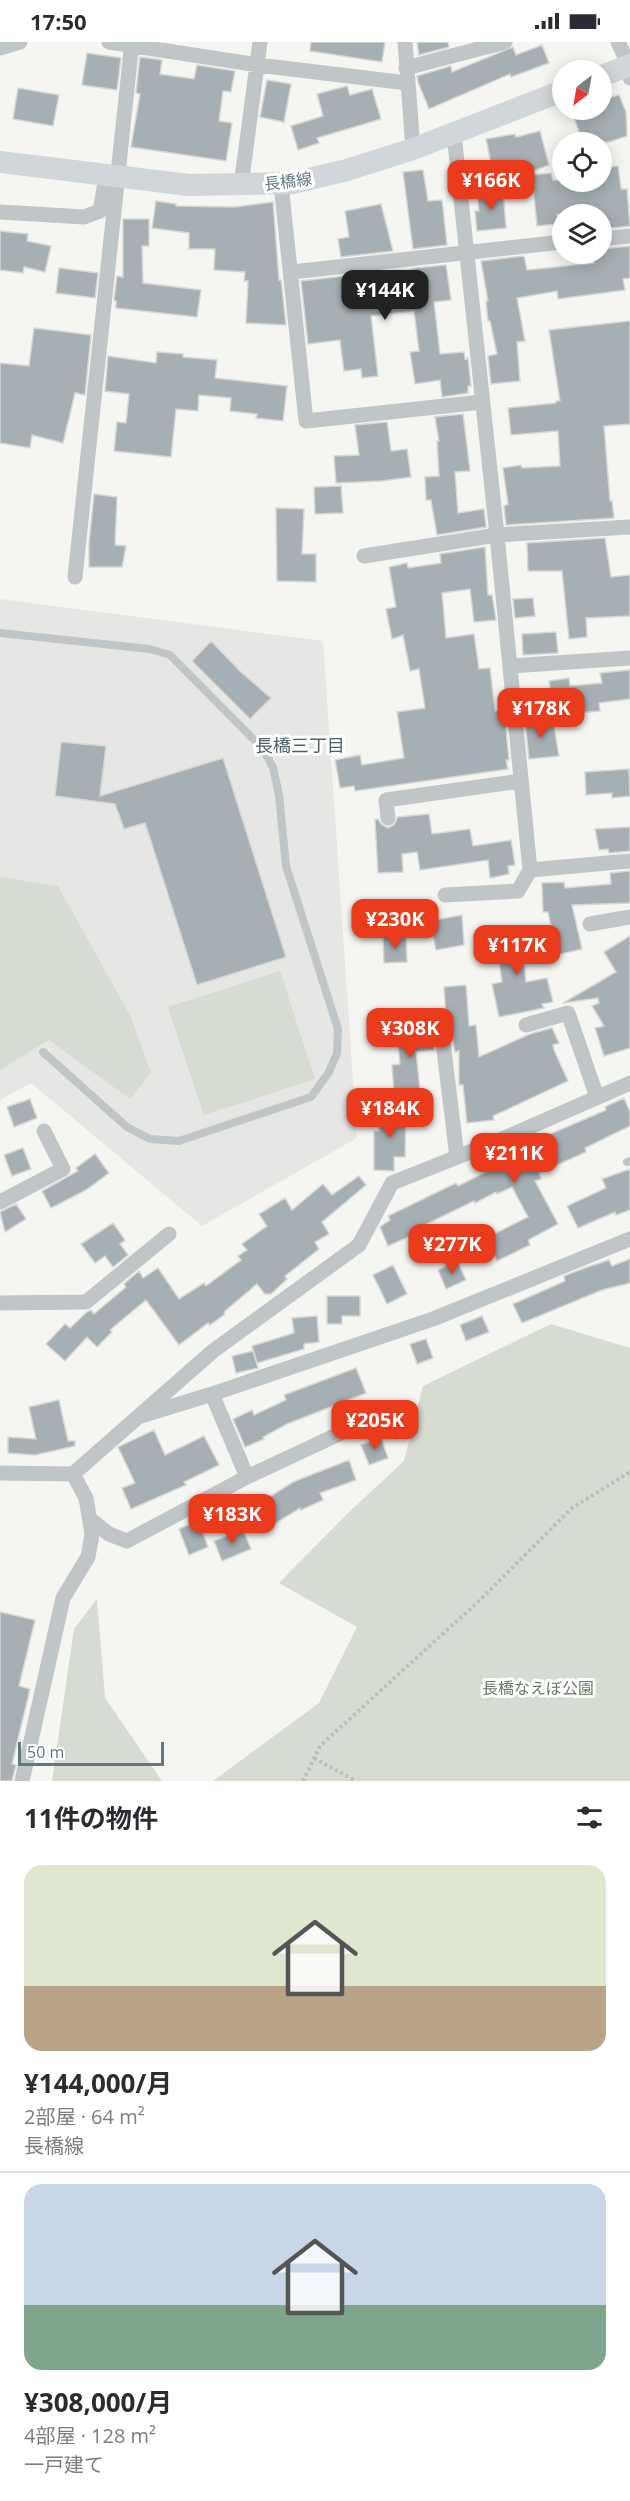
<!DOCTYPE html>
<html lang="ja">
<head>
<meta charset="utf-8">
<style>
	body { margin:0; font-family:"Open Sans","Noto Sans JP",sans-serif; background:#f7f7f7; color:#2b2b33; height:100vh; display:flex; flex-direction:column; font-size:22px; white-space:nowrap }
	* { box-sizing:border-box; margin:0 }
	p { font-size:20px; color:#7c7c81 }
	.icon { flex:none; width:33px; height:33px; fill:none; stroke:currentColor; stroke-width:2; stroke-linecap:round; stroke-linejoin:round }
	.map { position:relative; height:1739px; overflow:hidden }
	.details { display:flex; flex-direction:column; background:#fff; flex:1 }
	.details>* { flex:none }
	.needle { width:39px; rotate:211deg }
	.fabs { position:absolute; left:552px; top:18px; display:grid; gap:12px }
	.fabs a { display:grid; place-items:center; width:60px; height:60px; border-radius:50%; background:#fff; box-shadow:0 3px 15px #0003; font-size:30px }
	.scale { position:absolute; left:18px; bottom:15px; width:146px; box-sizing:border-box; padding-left:6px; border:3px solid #637783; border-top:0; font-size:16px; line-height:21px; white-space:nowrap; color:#637783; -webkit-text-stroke:4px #fff; paint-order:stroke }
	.price { position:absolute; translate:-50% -51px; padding:0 14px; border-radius:12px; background:#ea3b1c; color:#fff; font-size:20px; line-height:39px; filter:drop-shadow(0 2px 3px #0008) }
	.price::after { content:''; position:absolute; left:50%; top:36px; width:18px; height:14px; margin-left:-9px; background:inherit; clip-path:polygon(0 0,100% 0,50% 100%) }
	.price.current { background:#222; color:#fff }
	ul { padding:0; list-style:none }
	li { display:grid; align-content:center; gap:12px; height:318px; padding:0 24px }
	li+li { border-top:2px solid #e1e1e2 }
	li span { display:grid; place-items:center; height:186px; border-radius:18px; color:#555 }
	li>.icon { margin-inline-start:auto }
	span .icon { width:108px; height:108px; fill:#fffc; stroke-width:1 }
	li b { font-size:26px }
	h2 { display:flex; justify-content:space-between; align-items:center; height:72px; padding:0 24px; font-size:26px }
	.status { display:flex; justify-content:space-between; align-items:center; height:42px; padding:0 30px; background:#fff; direction:ltr }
	.status svg { height:16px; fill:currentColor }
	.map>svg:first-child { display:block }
	.built { fill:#e6e6e4 }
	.green { fill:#d6dcd2 }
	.building { fill:#a6b0b4; stroke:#d6d6d4; stroke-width:1.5 }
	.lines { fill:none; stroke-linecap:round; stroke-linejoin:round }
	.path { stroke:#bcbec0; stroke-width:4; stroke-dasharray:3 3; stroke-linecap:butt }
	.lane { stroke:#c0c5c7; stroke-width:8 }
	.street { stroke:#c0c5c7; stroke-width:15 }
	.secondary { stroke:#d1d6da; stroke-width:22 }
	.labels { text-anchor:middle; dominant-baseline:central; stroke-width:6; stroke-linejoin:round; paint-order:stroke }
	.street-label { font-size:16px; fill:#637783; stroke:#fff }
	.park-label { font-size:16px; fill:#697a62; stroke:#fff }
	.neighbourhood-label { font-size:18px; fill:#516068; stroke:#fff }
</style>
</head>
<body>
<div class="status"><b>17:50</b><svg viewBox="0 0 49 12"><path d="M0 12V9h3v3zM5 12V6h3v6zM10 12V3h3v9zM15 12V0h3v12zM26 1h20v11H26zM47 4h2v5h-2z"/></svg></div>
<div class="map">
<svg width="630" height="1739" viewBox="0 0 630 1739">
	<rect width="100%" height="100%" fill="#f5f5f1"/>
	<path class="built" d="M 0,557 L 323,599 L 357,1096 L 202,1184 L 31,1041 L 0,1058 Z"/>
	<path class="green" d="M 0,835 L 58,844 L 131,975 L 151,1031 L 130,1057 L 49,998 L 0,1028 Z
		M 280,929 L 315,1037 L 204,1073 L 168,965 Z
		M 551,1282 L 630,1306 L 630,1739 L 213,1739 L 319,1661 L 357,1585 L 279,1541 L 349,1470 L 404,1419 L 423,1344 Z
		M 97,1557 L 105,1656 L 162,1739 L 52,1739 L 74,1587 Z"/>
	<path class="building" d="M 311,0 L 385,0 L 382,20 L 310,9 Z
		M 417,0 L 448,0 L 449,5 L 419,13 Z
		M 542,3 L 549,21 L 511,35 L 510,32 L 429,67 L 418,40 L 417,34 L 451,24 L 452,30 L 513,5 L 516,13 Z
		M 87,11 L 121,16 L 117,48 L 82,43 Z
		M 140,15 L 162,18 L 160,32 L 194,37 L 197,23 L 235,29 L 231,50 L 223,49 L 219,79 L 232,81 L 226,119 L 131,105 L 140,52 L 136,51 Z
		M 267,38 L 291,42 L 284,80 L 260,75 Z
		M 347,44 L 350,53 L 372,47 L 381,77 L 317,96 L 319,101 L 298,108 L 291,84 L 323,74 L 317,52 Z
		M 18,46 L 59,53 L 53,84 L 13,77 Z
		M 619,53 L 626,70 L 627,94 L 609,100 L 583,100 L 571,68 L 602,68 L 602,58 Z
		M 540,89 L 549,123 L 530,130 L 532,139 L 496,146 L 486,97 L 515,92 L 516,95 Z
		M 618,124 L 621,147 L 627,147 L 630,184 L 602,187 L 602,172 L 557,172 L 558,182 L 537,184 L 532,133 L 551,131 L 553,138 L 602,140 L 602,126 Z
		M 423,128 L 428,159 L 442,158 L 447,203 L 413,207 L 403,130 Z
		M 503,148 L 506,186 L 477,189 L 475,169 L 479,169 L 477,150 Z
		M 156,159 L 176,162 L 176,164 L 235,165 L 273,160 L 279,238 L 281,238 L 286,283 L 246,281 L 248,239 L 244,239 L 245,230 L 214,228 L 215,207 L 189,207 L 189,191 L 152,186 Z
		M 381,162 L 393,209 L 341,215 L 338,197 L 349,195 L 345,169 Z
		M 123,177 L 149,177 L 149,204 L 142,204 L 143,241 L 201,248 L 197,275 L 116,266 L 116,259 L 114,258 L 117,234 L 123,235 Z
		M 0,189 L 28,192 L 27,199 L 51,204 L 45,230 L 24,225 L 23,231 L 0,228 Z
		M 630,204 L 630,236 L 623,237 L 625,248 L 558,257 L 557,249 L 517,256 L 525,299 L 517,300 L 520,339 L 491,342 L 488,314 L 497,312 L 490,279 L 488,279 L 486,259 L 488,259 L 481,219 L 524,214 L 527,228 L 594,221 L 593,212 L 602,212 L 602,207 Z
		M 446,223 L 451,258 L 434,260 L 440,312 L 464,310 L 465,317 L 468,316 L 471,344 L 468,344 L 468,351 L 442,355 L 440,338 L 415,342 L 410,310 L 419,309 L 414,269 L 371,274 L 378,334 L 362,336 L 361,327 L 344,329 L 340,298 L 308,302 L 301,239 L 398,228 L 399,231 L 416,226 Z
		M 59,226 L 98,231 L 95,256 L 56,251 Z
		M 630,279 L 630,382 L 604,384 L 610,459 L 612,459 L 614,476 L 506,483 L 504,464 L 508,462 L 503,426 L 521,423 L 522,426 L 560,424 L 558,389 L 511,393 L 508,366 L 556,361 L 556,359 L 560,359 L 549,288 Z
		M 34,286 L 91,293 L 85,353 L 75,351 L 63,401 L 32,393 L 30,406 L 0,401 L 0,321 L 29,324 Z
		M 157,310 L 183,312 L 183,315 L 217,318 L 215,336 L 287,344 L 283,379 L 256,376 L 257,372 L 230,369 L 231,356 L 199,353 L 198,369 L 176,367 L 171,415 L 114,409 L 117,380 L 126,381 L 129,352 L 105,349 L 108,314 L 156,321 Z
		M 463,372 L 470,429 L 455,430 L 458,471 L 484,467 L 486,485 L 437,493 L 431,458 L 426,458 L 425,435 L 439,434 L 437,399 L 439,399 L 435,375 Z
		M 387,380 L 391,409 L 407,407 L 411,435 L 382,439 L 336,441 L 334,414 L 359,413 L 355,383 Z
		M 341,444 L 343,471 L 315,472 L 314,445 Z
		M 94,452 L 117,455 L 115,503 L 126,504 L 122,525 L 89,525 L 89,501 Z
		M 276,466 L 304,467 L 302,512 L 316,512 L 316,540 L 277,539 Z
		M 605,496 L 611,535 L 630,533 L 630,574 L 586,576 L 587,595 L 569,597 L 562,529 L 528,529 L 527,501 Z
		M 485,505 L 488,553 L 492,553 L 496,578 L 474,580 L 470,547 L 442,551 L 446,596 L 474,592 L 479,627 L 490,626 L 495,669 L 504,668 L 509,718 L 506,718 L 508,727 L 355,749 L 354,744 L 340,746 L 335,718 L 360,713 L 362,723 L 404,716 L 397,670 L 425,666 L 419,627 L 410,629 L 403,593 L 392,597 L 386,567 L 396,565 L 389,525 L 407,521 L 408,526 L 441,521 L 440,512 Z
		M 533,556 L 535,574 L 515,576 L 513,557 Z
		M 556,590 L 558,611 L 523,613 L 522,592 Z
		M 211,599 L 241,630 L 271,656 L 250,677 L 192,619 Z
		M 630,628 L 630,657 L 599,661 L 600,669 L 554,673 L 549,639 L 569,636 L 570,644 L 602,641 L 600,631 Z
		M 553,678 L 559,714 L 529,717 L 525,679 Z
		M 61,700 L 106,704 L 100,754 L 223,716 L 286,915 L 197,943 L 145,781 L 124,787 L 115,762 L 55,754 Z
		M 629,727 L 630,754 L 612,756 L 612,751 L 586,753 L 585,730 Z
		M 429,772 L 432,792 L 470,787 L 473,804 L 511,798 L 515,823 L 508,824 L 509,832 L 490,836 L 488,818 L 420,828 L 417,810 L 402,812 L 403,830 L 378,831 L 375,778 L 378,777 L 381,782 L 388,786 L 394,783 L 398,775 Z
		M 630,785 L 630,809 L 609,811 L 608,807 L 599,808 L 595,787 Z
		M 630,829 L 630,861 L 572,863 L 582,907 L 561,912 L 556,905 L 548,870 L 543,870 L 542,841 L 564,840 L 565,846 L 611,842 L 610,831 Z
		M 462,873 L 464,903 L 436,908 L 430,879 Z
		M 538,889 L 540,901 L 522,905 L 526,940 L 547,936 L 553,960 L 542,962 L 544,966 L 499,975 L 492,942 L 502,940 L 498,910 L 487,912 L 483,896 Z
		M 406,894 L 407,920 L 384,921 L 383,895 Z
		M 630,894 L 630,1006 L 604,1014 L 595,986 L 604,984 L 592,964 L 599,961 L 598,956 L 563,961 L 616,930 L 604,910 Z
		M 466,943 L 469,984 L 476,983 L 479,1015 L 530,992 L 552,986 L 559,1001 L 553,1003 L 554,1008 L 568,1039 L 493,1074 L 494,1078 L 467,1081 L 463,1043 L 459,1043 L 459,1009 L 455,1010 L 451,983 L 446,976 L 444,945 Z
		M 432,988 L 434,1008 L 416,1010 L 420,1048 L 394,1050 L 392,1023 L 400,1022 L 397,991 Z
		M 624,1056 L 630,1070 L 630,1084 L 585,1106 L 586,1110 L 539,1131 L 541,1137 L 535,1139 L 558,1182 L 528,1198 L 530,1203 L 497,1219 L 486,1196 L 528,1175 L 512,1145 L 497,1152 L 496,1150 L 475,1161 L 474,1159 L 412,1189 L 413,1193 L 388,1204 L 380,1185 L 390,1178 L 388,1174 L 456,1141 L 458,1144 L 514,1116 L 511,1109 L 606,1068 L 605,1065 Z
		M 30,1057 L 37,1076 L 14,1085 L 7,1065 Z
		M 383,1067 L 406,1067 L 405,1115 L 394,1115 L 394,1129 L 374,1128 L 374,1089 L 379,1089 L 379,1073 L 383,1074 Z
		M 23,1106 L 31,1127 L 12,1134 L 4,1113 Z
		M 95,1112 L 109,1131 L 86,1148 L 51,1166 L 42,1149 L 78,1129 L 76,1126 Z
		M 630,1127 L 630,1168 L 616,1173 L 615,1170 L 578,1186 L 567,1164 L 606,1146 L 602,1137 Z
		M 359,1134 L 366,1143 L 322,1180 L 329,1192 L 315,1200 L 319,1207 L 285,1234 L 287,1237 L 271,1252 L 265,1252 L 257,1242 L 224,1270 L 225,1272 L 210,1283 L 208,1281 L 179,1303 L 146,1258 L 110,1288 L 112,1290 L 97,1305 L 87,1295 L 65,1319 L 46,1302 L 65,1282 L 70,1286 L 87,1270 L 91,1268 L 94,1272 L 126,1245 L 124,1242 L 139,1229 L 143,1236 L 158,1226 L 179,1257 L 204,1241 L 206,1244 L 241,1218 L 238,1214 L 247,1208 L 242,1202 L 267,1184 L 259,1172 L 285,1156 L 292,1168 L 323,1142 L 332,1153 Z
		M 16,1162 L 26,1177 L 5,1190 L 0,1170 Z
		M 113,1181 L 125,1198 L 120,1202 L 128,1213 L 113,1225 L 105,1214 L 95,1221 L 81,1202 Z
		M 630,1217 L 630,1241 L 602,1248 L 522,1281 L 513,1262 L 565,1239 L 564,1234 L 585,1226 L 609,1218 L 612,1224 Z
		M 457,1219 L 466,1238 L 446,1247 L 438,1228 Z
		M 393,1223 L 407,1252 L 387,1262 L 373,1233 Z
		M 327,1254 L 360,1254 L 360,1274 L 342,1274 L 342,1282 L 327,1282 Z
		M 317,1274 L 319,1300 L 304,1302 L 304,1307 L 257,1321 L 252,1304 L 294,1291 L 292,1276 Z
		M 482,1274 L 489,1290 L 466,1299 L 460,1283 Z
		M 426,1297 L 433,1316 L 417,1322 L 410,1302 Z
		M 253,1309 L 258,1326 L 236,1331 L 232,1314 Z
		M 356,1326 L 366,1351 L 287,1382 L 263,1395 L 264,1397 L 245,1405 L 233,1377 L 252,1368 L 254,1373 L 286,1358 L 284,1353 Z
		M 59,1358 L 68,1399 L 75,1399 L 75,1404 L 35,1413 L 8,1411 L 8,1395 L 36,1397 L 29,1365 Z
		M 154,1388 L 165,1413 L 204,1394 L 219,1423 L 184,1440 L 186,1443 L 131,1467 L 122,1446 L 135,1441 L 118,1405 Z
		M 381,1396 L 388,1416 L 369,1423 L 361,1403 Z
		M 349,1418 L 356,1438 L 320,1451 L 323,1458 L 301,1468 L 300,1466 L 271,1484 L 257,1463 L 293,1440 Z
		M 198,1479 L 208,1505 L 189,1513 L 179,1487 Z
		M 243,1488 L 251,1507 L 222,1519 L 214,1499 Z
		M 0,1570 L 35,1578 L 19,1644 L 30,1647 L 12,1722 L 16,1723 L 12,1739 L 0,1739 Z"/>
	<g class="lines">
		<path class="path" d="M 314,1716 L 356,1739
			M 303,1739 L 320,1704 L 481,1557 L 572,1466 L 630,1430"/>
		<path class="lane" d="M 0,591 L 150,607 L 170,613 L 262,706 L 273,725 L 279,753 L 286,824 L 338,987 L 337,1011 L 329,1030 L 311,1055 L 179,1099 L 150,1097 L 127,1085 L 43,1010
			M 627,1120 L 630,1119"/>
		<path class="street" d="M 109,0 L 258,23 L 407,41
			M 405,0 L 413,107
			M 618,0 L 629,23 L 630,36
			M 0,6 L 20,0
			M 406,26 L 505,0
			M 454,92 L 497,493 L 530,828
			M 281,142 L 306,379 L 482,360
			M 241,144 L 260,0
			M 0,170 L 84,175 L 100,169 L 106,135
			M 602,197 L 630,194
			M 292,230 L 562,200
			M 364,514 L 497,493 L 630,485
			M 75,535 L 132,0
			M 510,624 L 630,616
			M 388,776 L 386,758 L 521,739
			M 445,853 L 518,849 L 530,828 L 630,819
			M 590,882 L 630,875
			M 526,983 L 568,971 L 597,1055
			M 441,984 L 457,1115
			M 0,1160 L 63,1127 L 44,1089
			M 0,1261 L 86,1260 L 169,1192
			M 212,1352 L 247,1435 L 373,1376
			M 141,1374 L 212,1352 L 433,1277 L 630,1197
			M 0,1431 L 73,1432 L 213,1309 L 359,1203 L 392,1141 L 500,1098 L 630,1041
			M 91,1478 L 109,1492 L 127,1499 L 247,1435
			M 22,1739 L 63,1556 L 88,1515 L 92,1492 L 86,1456 L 73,1432"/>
		<path class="secondary" d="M 602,34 L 630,23
			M 0,120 L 189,143 L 293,141 L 347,128 L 413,107 L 562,49"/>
	</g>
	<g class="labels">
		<g class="street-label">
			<text transform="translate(288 139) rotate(-7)">長橋線</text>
		</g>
		<g class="park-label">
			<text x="538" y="1646">長橋なえぼ公園</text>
		</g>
		<g class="neighbourhood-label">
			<text x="300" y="703">長橋三丁目</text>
		</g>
	</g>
</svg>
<div class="fabs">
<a><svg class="needle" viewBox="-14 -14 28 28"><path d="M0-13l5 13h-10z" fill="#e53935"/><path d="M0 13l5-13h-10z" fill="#7c7c81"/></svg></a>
<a><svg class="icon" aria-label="locate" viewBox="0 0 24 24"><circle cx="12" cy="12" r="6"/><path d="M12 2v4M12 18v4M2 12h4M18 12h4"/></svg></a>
<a><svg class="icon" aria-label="layers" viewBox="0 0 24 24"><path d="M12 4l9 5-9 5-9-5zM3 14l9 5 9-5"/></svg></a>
</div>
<div class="scale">50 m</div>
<b class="price" style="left:491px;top:169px">¥166K</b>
<b class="price current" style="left:385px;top:279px">¥144K</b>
<b class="price" style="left:541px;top:697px">¥178K</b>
<b class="price" style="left:395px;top:908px">¥230K</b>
<b class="price" style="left:517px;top:934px">¥117K</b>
<b class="price" style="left:410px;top:1017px">¥308K</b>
<b class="price" style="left:390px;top:1097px">¥184K</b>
<b class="price" style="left:514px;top:1142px">¥211K</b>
<b class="price" style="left:452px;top:1233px">¥277K</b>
<b class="price" style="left:375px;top:1409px">¥205K</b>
<b class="price" style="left:232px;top:1503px">¥183K</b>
</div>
<section class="details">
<h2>11件の物件<svg class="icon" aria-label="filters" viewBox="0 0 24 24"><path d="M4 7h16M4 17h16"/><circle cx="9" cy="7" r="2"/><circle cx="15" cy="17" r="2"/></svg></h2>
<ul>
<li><span style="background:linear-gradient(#dfe7d0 65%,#b9a48a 0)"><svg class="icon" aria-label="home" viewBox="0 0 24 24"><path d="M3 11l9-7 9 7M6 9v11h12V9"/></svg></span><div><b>¥144,000/月</b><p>2部屋 · 64 m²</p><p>長橋線</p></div></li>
<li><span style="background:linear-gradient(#c9d6e8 65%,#7fa58c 0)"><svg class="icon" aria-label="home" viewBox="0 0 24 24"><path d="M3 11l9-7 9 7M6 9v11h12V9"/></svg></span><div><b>¥308,000/月</b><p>4部屋 · 128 m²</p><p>一戸建て</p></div></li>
</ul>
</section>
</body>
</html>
